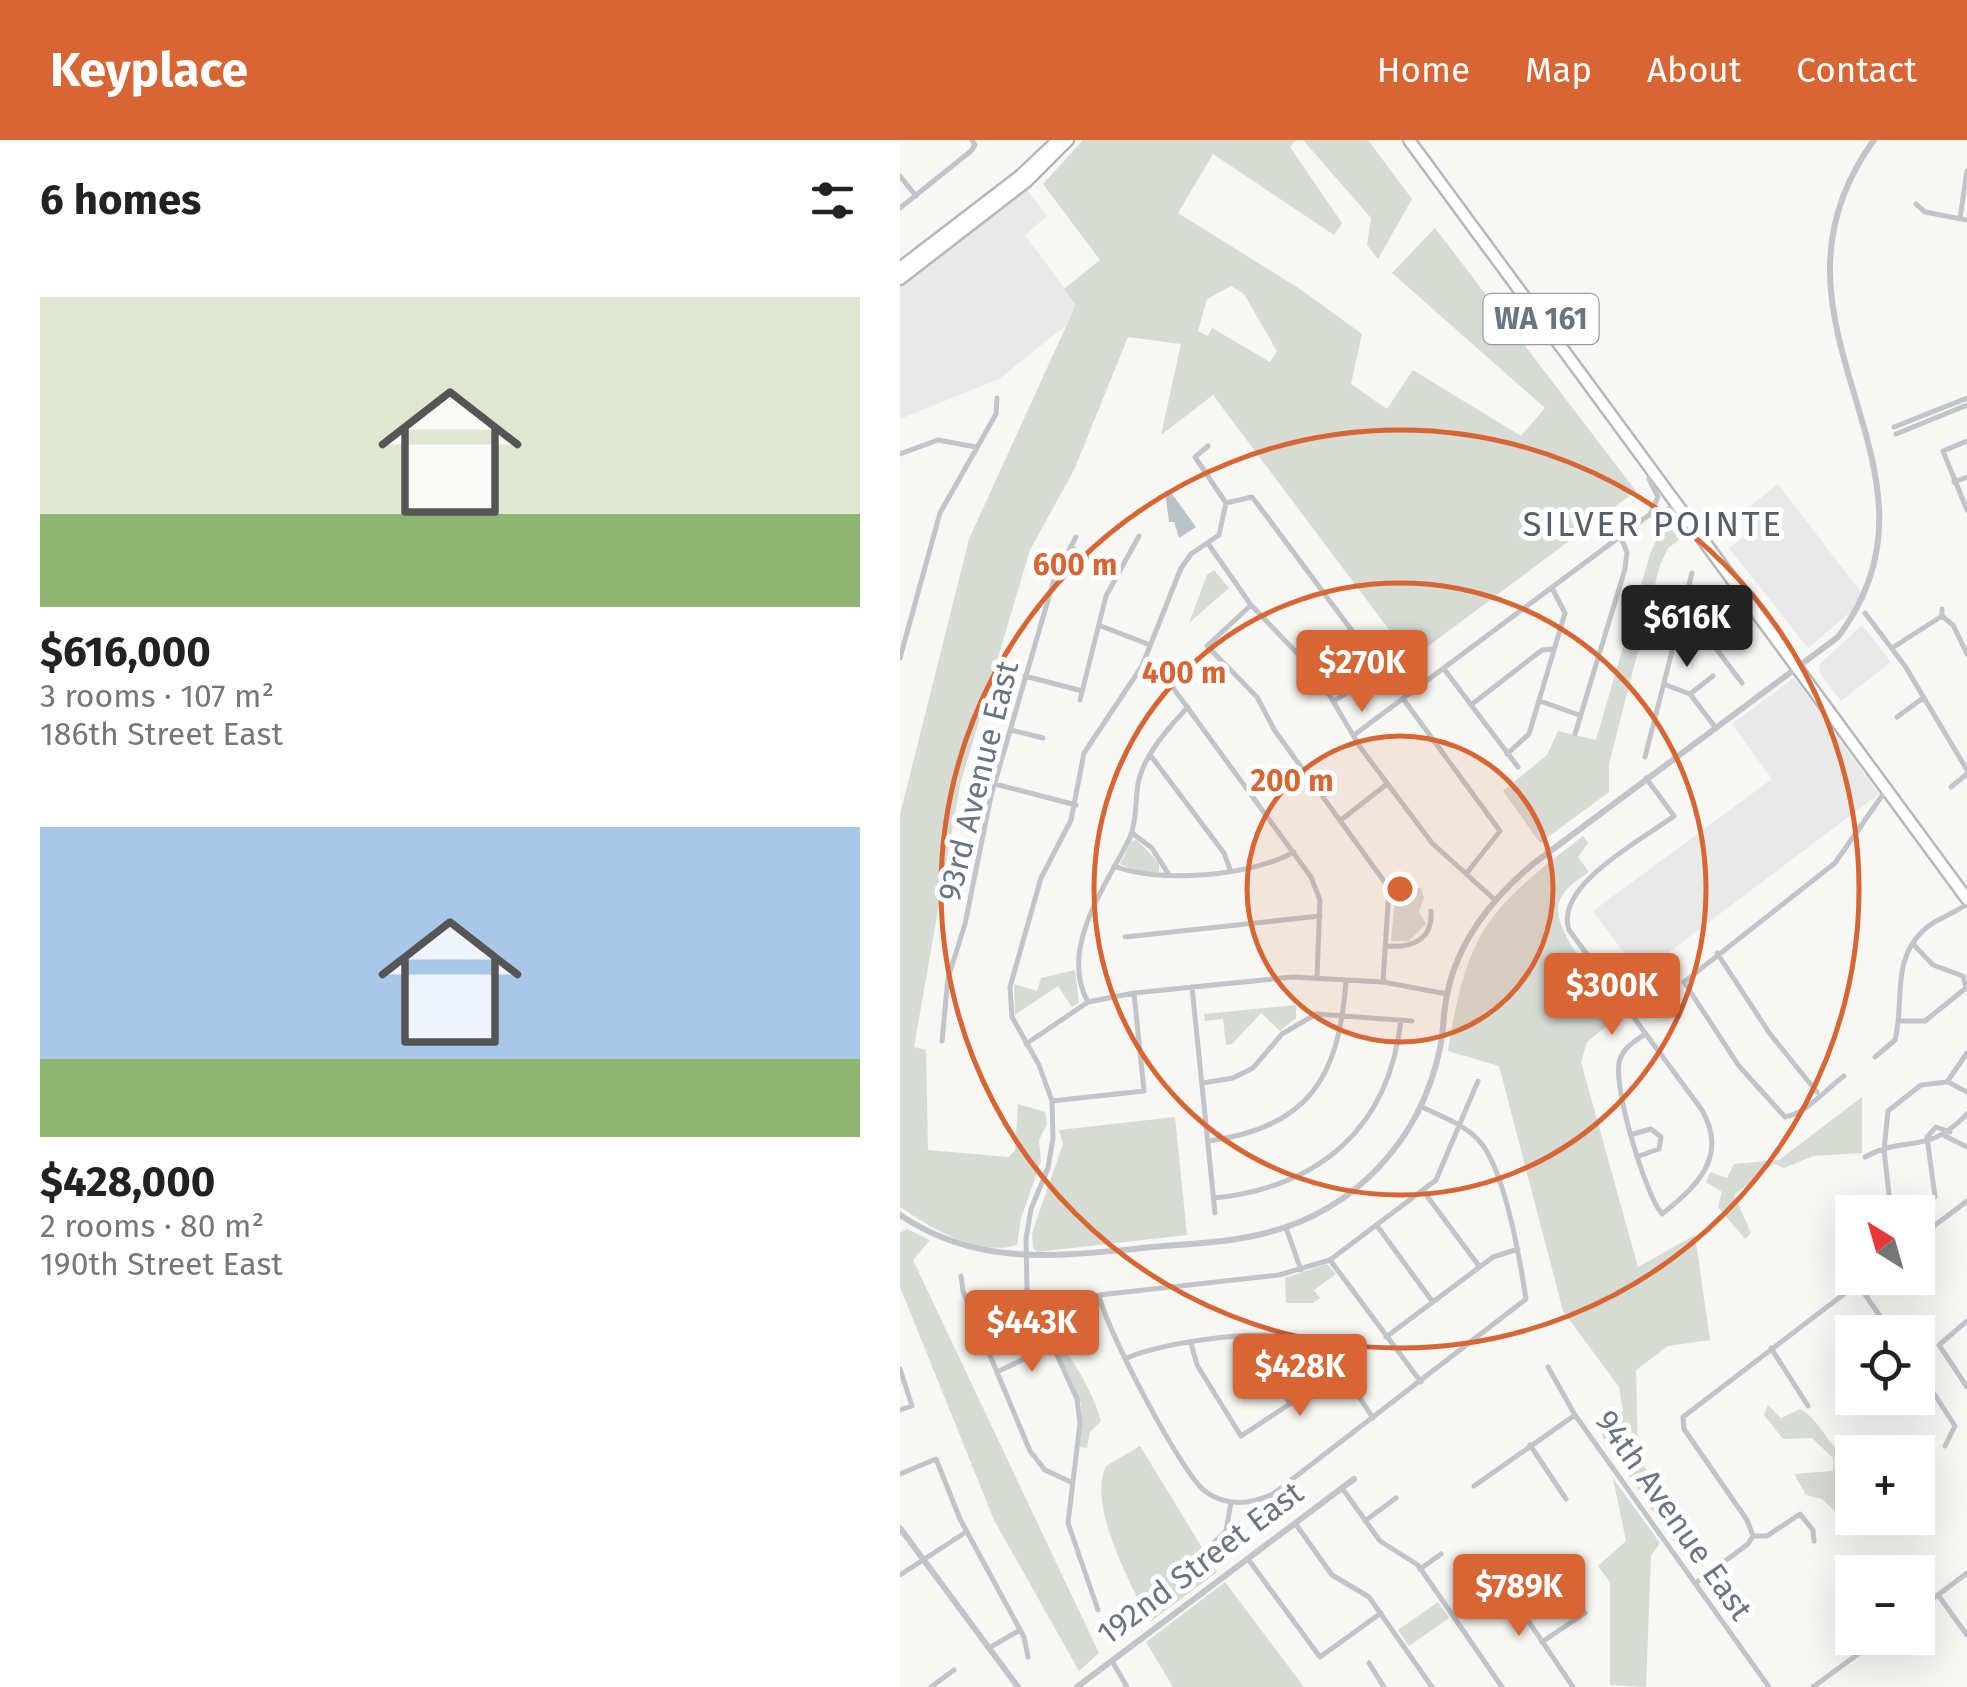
<!DOCTYPE html>
<html lang="en">
<head>
<meta charset="utf-8">
<style>
	body { margin:0; font-family:"Fira Sans",sans-serif; background:#f2f2f2; color:#222; height:100vh; display:flex; flex-direction:column; font-size:38px; white-space:nowrap }
	* { box-sizing:border-box; margin:0 }
	p { font-size:32px; color:#767676 }
	.icon { flex:none; width:55px; height:55px; fill:none; stroke:currentColor; stroke-width:2; stroke-linecap:round; stroke-linejoin:round }
	.map { position:relative; flex:1; overflow:hidden }
	.drawer { display:flex; flex-direction:column; background:#fff; width:900px }
	.drawer>* { flex:none }
	.needle { width:65px; rotate:323deg }
	.buttons { position:absolute; left:935px; top:1055px; display:grid; gap:20px }
	.buttons a { display:grid; place-items:center; width:100px; height:100px; border-radius:0px; background:#fff; box-shadow:0 10px 40px #0002; font-size:50px }
	.price { position:absolute; translate:-50% -85px; padding:0 22px; border-radius:10px; background:#d86534; color:#fff; font-size:32px; line-height:65px; filter:drop-shadow(0 2px 5px #0008) }
	.price::after { content:''; position:absolute; left:50%; top:60px; width:30px; height:22px; margin-left:-15px; background:inherit; clip-path:polygon(0 0,100% 0,50% 100%) }
	.price.on { background:#222; color:#fff }
	ul { padding:0; list-style:none }
	li { display:grid; align-content:center; gap:20px; height:530px; padding:0 40px }
	li span { display:grid; place-items:center; height:310px; border-radius:0px; color:#555 }
	li>.icon { margin-inline-start:auto }
	span .icon { width:180px; height:180px; fill:#fffc; stroke-width:1 }
	li b { font-size:42px }
	h2 { display:flex; justify-content:space-between; align-items:center; height:120px; padding:0 40px; font-size:42px }
	header { display:flex; align-items:center; gap:60px; box-sizing:border-box; height:140px; padding:0 50px; background:#d86534; color:#fff }
	header strong { font-size:48px }
	nav { display:flex; gap:55px; margin-inline-start:auto; font-size:35px }
	main { display:flex; flex:1; min-height:0 }
	.map>svg:first-child { display:block }
	.built { fill:#e8e9e8 }
	.green { fill:#d6dcd4; fill-rule:evenodd }
	.water { fill:#bac3c8 }
	.lines { fill:none; stroke-linecap:round; stroke-linejoin:round }
	.primary-casing { stroke:#b4b8bc; stroke-width:15 }
	.minor { stroke:#c1c4c8; stroke-width:5 }
	.tertiary { stroke:#c1c4c8; stroke-width:6 }
	.primary { stroke:#fff; stroke-width:10 }
	.ring { fill:none; stroke:#d86534; stroke-width:5 }
	.labels { text-anchor:middle; dominant-baseline:central; stroke-width:10; stroke-linejoin:round; paint-order:stroke }
	.shield { fill:#fff; stroke:#959ea8; stroke-width:2.5 }
	.shield-label { font-size:30px; font-weight:bold; fill:#687583 }
	.street-label { font-size:32px; fill:#687583; stroke:#fff }
	.neighbourhood-label { font-size:35px; letter-spacing:2.5px; fill:#555f69; stroke:#fff }
	.centre { fill:#d86534; stroke:#fff; stroke-width:5 }
	.ring-label { font-size:30px; text-anchor:middle; font-weight:bold; fill:#d86534; stroke:#fff; stroke-width:10; stroke-linejoin:round; paint-order:stroke }
</style>
</head>
<body>
<header>
<strong>Keyplace</strong>
<nav><a>Home</a><a>Map</a><a>About</a><a>Contact</a></nav>
</header>
<main>
<section class="drawer">
<h2>6 homes<svg class="icon" aria-label="filters" viewBox="0 0 24 24"><path d="M4 7h16M4 17h16"/><circle cx="9" cy="7" r="2"/><circle cx="15" cy="17" r="2"/></svg></h2>
<ul>
<li><span style="background:linear-gradient(#dfe7d0 70%,#8fb573 0)"><svg class="icon" aria-label="home" viewBox="0 0 24 24"><path d="M3 11l9-7 9 7M6 9v11h12V9"/></svg></span><div><b>$616,000</b><p>3 rooms · 107 m²</p><p>186th Street East</p></div></li>
<li><span style="background:linear-gradient(#a9c7e8 75%,#8fb573 0)"><svg class="icon" aria-label="home" viewBox="0 0 24 24"><path d="M3 11l9-7 9 7M6 9v11h12V9"/></svg></span><div><b>$428,000</b><p>2 rooms · 80 m²</p><p>190th Street East</p></div></li>
</ul>
</section>
<div class="map">
<svg width="1067" height="1547" viewBox="0 0 1067 1547">
	<rect width="100%" height="100%" fill="#f7f7f4"/>
	<path class="built" d="M 126,48 L 147,76 L 125,95 L 176,164 L 166,185 L 99,239 L 0,279 L 0,147 Z
		M 878,344 L 966,459 L 908,508 L 829,408 L 851,391 L 839,375 Z
		M 962,485 L 991,522 L 941,561 L 919,532 L 920,524 Z
		M 894,538 L 979,654 L 740,834 L 693,771 L 872,639 L 832,584 Z"/>
	<path class="green" d="M 183,0 L 396,0 L 390,7 L 442,83 L 434,95 L 313,14 L 278,73 L 400,149 L 462,194 L 451,244 L 487,269 L 513,230 L 621,296 L 645,268 L 492,133 L 535,88 L 736,351 L 511,519 L 313,255 L 261,295 L 281,204 L 228,197 L 174,330 L 130,410 L 60,645 L 14,907 L 26,910 L 28,1010 L 109,1017 L 115,1010 L 118,964 L 145,972 L 147,984 L 139,1000 L 141,1021 L 121,1078 L 117,1105 C 78,1117 31,1088 0,1067 L 0,674 L 69,399 L 174,169 L 175,164 L 164,149 L 200,120 L 143,44 ZM 331,146 L 344,154 L 377,211 L 370,222 L 312,188 L 308,196 L 298,191 L 307,159 Z
		M 403,0 L 468,0 L 512,59 L 478,119 L 467,105 L 471,78 Z
		M 765,380 L 779,400 L 768,408 L 760,425 L 709,624 L 709,652 L 640,703 L 603,651 L 647,615 L 658,591 L 696,600 L 750,414 Z
		M 314,430 L 329,448 L 289,483 L 307,435 Z
		M 683,696 L 688,703 L 678,717 L 689,732 C 676,741 661,750 658,767 C 655,795 705,850 722,873 L 687,902 L 681,922 L 738,1127 L 795,1095 L 810,1200 L 768,1206 L 736,1230 L 738,1315 L 784,1397 L 778,1408 L 703,1298 L 702,1291 L 723,1271 L 719,1247 L 663,1171 L 599,926 L 548,911 C 567,790 588,769 683,696 Z
		M 237,700 L 259,723 L 259,732 L 240,733 L 220,724 L 231,701 Z
		M 521,747 L 524,758 L 519,771 L 526,784 L 509,801 L 491,801 L 495,758 Z
		M 175,830 L 179,863 L 172,867 L 158,846 L 115,875 L 114,844 L 137,851 L 141,838 Z
		M 396,865 L 396,878 L 380,891 L 361,873 L 332,904 L 326,905 L 323,879 L 305,881 L 304,874 Z
		M 962,957 L 962,1013 L 913,1016 L 884,1028 L 874,1024 L 834,1055 L 851,1093 L 845,1099 L 818,1067 L 822,1052 L 806,1042 L 810,1032 L 827,1038 L 834,1024 L 879,1020 Z
		M 275,977 L 287,1095 L 137,1112 L 133,1108 L 132,1093 L 163,1004 L 159,990 Z
		M 7,1089 L 30,1100 L 13,1120 L 199,1513 L 179,1531 L 94,1380 L 0,1147 L 0,1093 Z
		M 427,1124 L 436,1134 L 414,1150 L 420,1158 L 413,1163 L 386,1163 L 385,1138 Z
		M 149,1187 C 170,1216 191,1246 201,1281 L 190,1292 L 187,1308 L 180,1307 L 181,1264 L 146,1189 Z
		M 868,1265 L 881,1278 L 900,1269 C 922,1281 929,1311 952,1319 L 952,1374 L 944,1380 L 922,1359 L 906,1355 L 894,1334 L 933,1331 L 933,1318 L 912,1298 L 883,1299 L 864,1275 Z
		M 240,1306 L 317,1432 L 250,1482 C 231,1445 187,1365 206,1326 Z
		M 713,1338 L 760,1403 L 751,1416 L 746,1547 L 710,1545 L 710,1442 L 698,1426 L 726,1401 Z
		M 325,1442 L 404,1547 L 273,1547 L 246,1502 Z
		M 538,1462 L 549,1478 L 509,1506 L 498,1490 Z"/>
	<path class="water" d="M 265,351 L 270,351 L 296,387 L 279,398 L 274,382 L 269,382 Z"/>
	<g class="lines">
		<defs>
			<path id="primary" d="M 509,0 L 1067,759
				M 0,128 L 120,36 L 158,0
				M 0,139 L 127,41 L 168,0"/>
		</defs>
		<use href="#primary" class="primary-casing"/>
		<path class="minor" d="M 0,36 L 16,56
			M 1016,64 L 1025,72 L 1067,80
			M 0,68 L 71,11 L 75,5 L 72,0
			M 1060,78 L 1067,31
			M 994,287 L 1067,258
			M 996,294 L 1067,265
			M 1067,301 L 1043,311 L 1067,370
			M 308,306 L 295,317 L 326,363
			M 0,314 L 38,300 L 76,307
			M 751,333 L 749,339 L 758,357 L 751,372
			M 1054,342 L 1067,337
			M 326,363 L 352,357 L 356,362 L 482,531 L 434,561
			M 309,405 L 351,465 L 417,534 L 460,607 L 532,703 L 595,760
			M 171,407 L 217,435
			M 351,465 L 307,506 L 357,557 L 375,591 L 489,748 L 483,842
			M 784,466 L 842,543
			M 965,473 L 1005,526 L 1067,630
			M 1042,476 L 1053,485 L 1067,514
			M 201,486 L 250,505
			M 992,508 L 1042,476 L 1042,469
			M 0,518 L 40,373 L 96,274 L 97,258
			M 544,529 L 618,627
			M 125,536 L 182,551
			M 271,545 L 411,737 L 420,760 L 417,837
			M 766,545 L 790,554 L 815,587
			M 790,554 L 813,536
			M 180,560 L 206,456 L 239,396
			M 504,560 L 600,691 L 566,734
			M 640,561 L 679,575
			M 571,565 L 642,510 L 654,509
			M 997,577 L 1023,558
			M 111,590 L 143,598
			M 675,594 L 725,429 L 727,412 L 721,398
			M 454,595 L 749,375 L 771,368 L 782,379
			M 607,614 L 629,594 L 665,473 L 652,448
			M 251,616 L 324,713 L 330,729
			M 745,617 L 792,433
			M 95,644 L 176,665
			M 1051,647 L 1067,634
			M 441,680 L 487,644
			M 232,693 L 252,708 L 269,735
			M 214,726 C 258,744 352,736 394,712
			M 225,797 L 420,776
			M 487,806 C 512,808 533,800 531,771
			M 817,813 L 870,894 L 917,952
			M 292,847 L 315,1073
			M 188,862 C 158,808 207,745 230,697 C 237,681 235,662 238,644 C 243,616 269,587 288,567
			M 998,881 L 1025,881 L 1066,848 L 1063,836 L 1033,825 L 1013,804
			M 745,894 C 734,902 722,908 719,923 C 714,949 745,1054 762,1074 C 796,1047 829,1017 802,970 L 669,790 C 654,745 742,700 774,676 L 746,638
			M 42,901 L 48,838 L 65,784 L 91,656 L 155,436 L 176,397
			M 126,904 L 188,862 L 234,853 L 393,837 L 483,842 L 547,854
			M 975,917 L 995,900 C 1005,862 990,818 1026,788 C 1037,778 1054,774 1067,764
			M 944,936 C 926,949 907,973 885,977 L 839,926 L 784,842 L 935,723 L 986,650
			M 1048,942 L 1067,952
			M 303,943 L 333,938 L 353,928 L 382,894 L 416,874 L 512,881
			M 152,961 L 244,951 L 234,853
			M 733,994 L 751,989 L 761,997 L 759,1009 L 739,1016
			M 1045,996 L 1067,1007
			M 308,1001 C 409,988 439,937 446,841
			M 965,1017 C 1006,994 1026,1017 1067,974
			M 524,1052 L 579,1126
			M 1035,1057 L 1027,997 L 1036,987 L 1050,992
			M 314,1058 C 420,1047 489,988 501,880
			M 991,1072 L 984,1010 L 988,971 L 1021,945 L 1047,942 L 1067,913
			M 478,1087 L 532,1161
			M 386,1088 L 401,1130
			M 1018,1098 L 1067,1061
			M 430,1120 L 521,1242
			M 61,1136 L 63,1151 L 130,1311 L 145,1330 L 171,1342
			M 957,1143 L 991,1192
			M 199,1155 C 205,1187 282,1335 306,1352 C 327,1367 351,1364 373,1354 L 626,1159 C 620,1120 605,1033 581,1003 C 567,985 542,977 522,967
			M 136,1176 L 199,1155 L 379,1135 L 430,1120 L 536,1040 L 578,941
			M 1067,1181 L 1039,1205 L 1067,1247
			M 353,1197 L 359,1219 L 390,1263
			M 486,1197 L 593,1117 L 618,1109
			M 291,1203 L 297,1225 L 341,1296 L 440,1231
			M 871,1208 L 908,1266
			M 227,1218 C 261,1202 386,1183 416,1205 C 440,1222 457,1255 473,1278
			M 648,1227 L 675,1275 L 869,1547
			M 0,1229 L 12,1266 L 0,1270
			M 1018,1229 L 1055,1286 L 1045,1306
			M 97,1232 L 151,1206
			M 630,1305 L 666,1359
			M 0,1334 L 36,1319 L 60,1379 L 124,1497 L 128,1517
			M 574,1346 L 675,1275
			M 442,1348 L 480,1401 L 518,1425 L 602,1547
			M 465,1381 L 496,1358
			M 395,1383 L 432,1435 L 469,1457 L 532,1547
			M 853,1396 L 867,1396 L 900,1374 L 913,1390 L 914,1401
			M 310,1406 L 326,1391 L 331,1362
			M 348,1419 L 420,1517 L 481,1473
			M 520,1429 L 541,1414
			M 594,1430 L 673,1547
			M 0,1435 L 66,1392
			M 797,1442 L 848,1404 L 853,1396 L 847,1380 L 784,1289 L 783,1277 L 965,1138
			M 1038,1455 L 1067,1495
			M 198,1470 L 168,1383 L 180,1283 L 177,1259 L 127,1149 L 126,1099 L 131,1069 L 148,1028 L 153,998 L 152,961 L 139,925 L 112,877 L 110,847 L 141,738 L 171,680 L 184,613 L 242,526 L 281,428 L 291,414 L 319,395 L 326,363
			M 1018,1470 L 1067,1433
			M 642,1502 L 685,1473
			M 89,1508 L 120,1490
			M 212,1521 L 227,1547
			M 469,1523 L 484,1547
			M 31,1547 L 54,1530
			M 913,1547 L 980,1498"/>
		<path class="tertiary" d="M 0,1075 C 74,1125 149,1117 234,1109 C 276,1104 321,1104 362,1094 C 455,1072 521,1000 540,908 C 544,890 543,872 547,855 C 557,802 593,757 633,724 L 938,497 C 1067,327 840,184 974,0
			M 0,1388 L 118,1547
			M 177,1547 L 454,1339"/>
		<use href="#primary" class="primary"/>
	</g>
	<circle cx="500" cy="749" r="153" fill="#d86534" fill-opacity=".12"/>
	<g class="ring">
		<circle cx="500" cy="749" r="153"/>
		<circle cx="500" cy="749" r="306"/>
		<circle cx="500" cy="749" r="459"/>
	</g>
	<g class="labels">
		<rect class="shield" x="583.5" y="154" width="115" height="50" rx="8"/>
		<g class="shield-label">
			<text x="641" y="179">WA 161</text>
		</g>
		<g class="street-label">
			<text transform="translate(78 641) rotate(-76)">93rd Avenue East</text>
			<text transform="translate(774 1375) rotate(55)">94th Avenue East</text>
			<text transform="translate(300 1423) rotate(-37)">192nd Street East</text>
		</g>
		<g class="neighbourhood-label">
			<text x="753" y="384">SILVER POINTE</text>
		</g>
	</g>
	<circle cx="500" cy="749" r="15" class="centre"/>
	<g class="ring-label">
		<text x="175" y="435">600 m</text>
		<text x="284" y="543">400 m</text>
		<text x="392" y="651">200 m</text>
	</g>
</svg>
<div class="buttons">
<a><svg class="needle" viewBox="-14 -14 28 28"><path d="M0-13l5 13h-10z" fill="#e53935"/><path d="M0 13l5-13h-10z" fill="#767676"/></svg></a>
<a><svg class="icon" aria-label="locate" viewBox="0 0 24 24"><circle cx="12" cy="12" r="6"/><path d="M12 2v4M12 18v4M2 12h4M18 12h4"/></svg></a>
<a>+</a>
<a>−</a>
</div>
<b class="price on" style="left:787px;top:530px">$616K</b>
<b class="price" style="left:462px;top:575px">$270K</b>
<b class="price" style="left:712px;top:898px">$300K</b>
<b class="price" style="left:132px;top:1235px">$443K</b>
<b class="price" style="left:400px;top:1279px">$428K</b>
<b class="price" style="left:619px;top:1499px">$789K</b>
</div>
</main>
</body>
</html>
